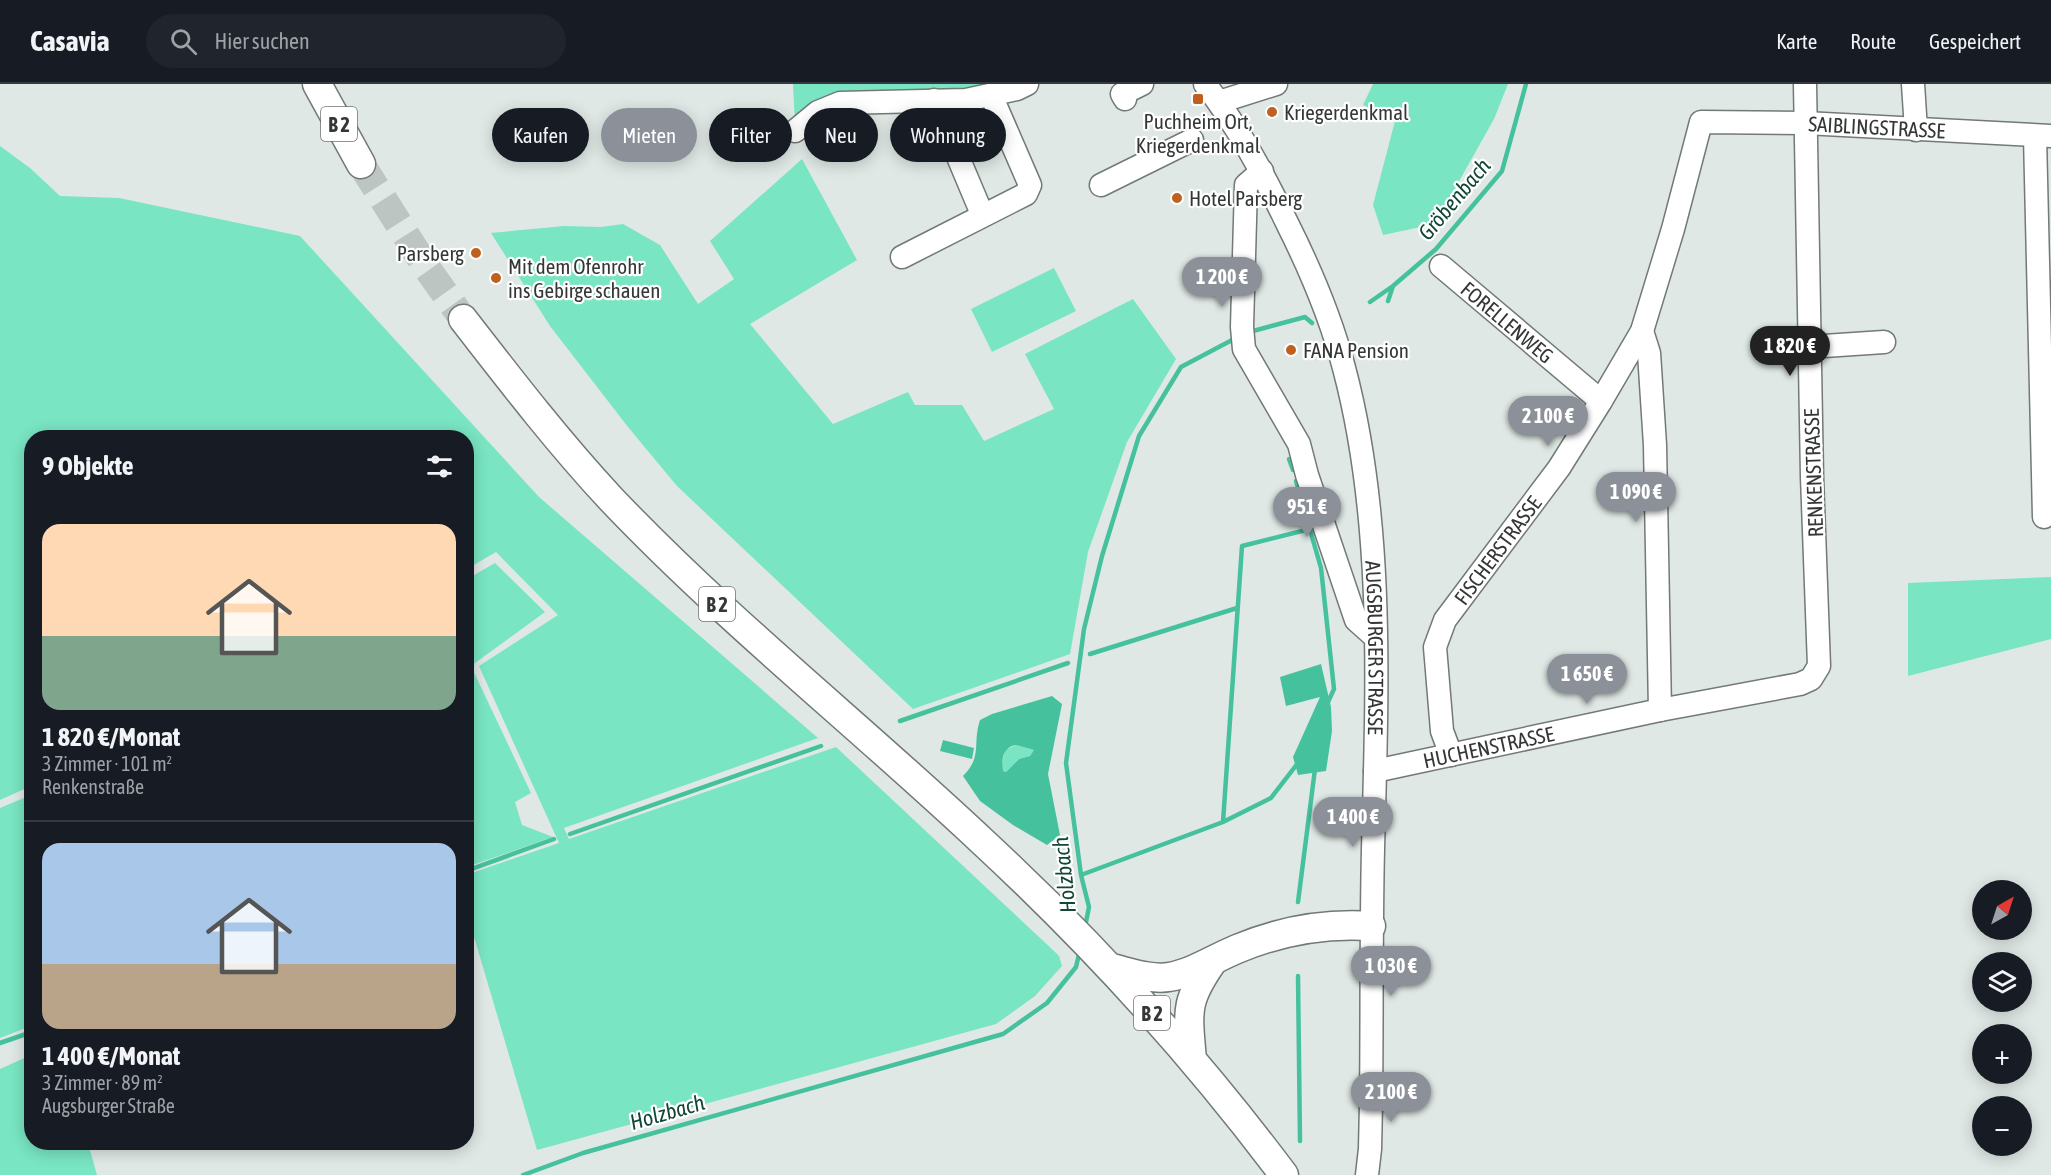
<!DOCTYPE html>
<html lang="de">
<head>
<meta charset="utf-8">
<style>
	body { margin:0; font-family:"Asap Condensed",sans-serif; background:#20242c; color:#f1f3f6; height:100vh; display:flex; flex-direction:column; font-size:22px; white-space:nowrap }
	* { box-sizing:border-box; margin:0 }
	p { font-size:20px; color:#9ea1a6 }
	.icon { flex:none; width:33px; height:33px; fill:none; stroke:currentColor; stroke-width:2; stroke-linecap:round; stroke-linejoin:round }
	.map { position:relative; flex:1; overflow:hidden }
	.drawer { position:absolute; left:24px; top:346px; width:450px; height:720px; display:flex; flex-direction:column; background:#171b24; border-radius:24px; box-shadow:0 3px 15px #0003 }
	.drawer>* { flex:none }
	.banner { position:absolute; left:492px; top:24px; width:570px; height:54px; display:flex; gap:12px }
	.needle { width:39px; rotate:39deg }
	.tools { position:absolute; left:1972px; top:796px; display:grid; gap:12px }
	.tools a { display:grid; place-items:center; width:60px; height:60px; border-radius:50%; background:#171b24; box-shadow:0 3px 15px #0003; font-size:30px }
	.price { position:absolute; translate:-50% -51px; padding:0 14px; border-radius:21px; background:#8c9099; color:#fff; font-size:20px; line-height:39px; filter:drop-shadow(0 2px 3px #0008) }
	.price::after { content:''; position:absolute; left:50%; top:36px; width:18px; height:14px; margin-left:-9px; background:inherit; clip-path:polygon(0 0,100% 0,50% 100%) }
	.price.current { background:#222; color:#fff }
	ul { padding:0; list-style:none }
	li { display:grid; align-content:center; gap:12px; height:318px; padding:0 18px }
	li+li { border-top:2px solid #363941 }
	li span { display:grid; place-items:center; height:186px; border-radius:18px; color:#555 }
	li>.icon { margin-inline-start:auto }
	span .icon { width:108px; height:108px; fill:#fffc; stroke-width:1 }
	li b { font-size:26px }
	h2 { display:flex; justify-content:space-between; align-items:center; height:72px; padding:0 18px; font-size:26px }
	.tag { padding:0 21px; border-radius:27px; background:#171b24; box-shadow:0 3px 15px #0003; font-size:21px; line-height:54px }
	.tag.current { background:#8c9099; color:#fff }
	header { display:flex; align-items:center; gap:36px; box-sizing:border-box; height:84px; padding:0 30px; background:#171b24; border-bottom:2px solid #363941 }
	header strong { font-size:28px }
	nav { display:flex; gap:33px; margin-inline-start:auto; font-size:21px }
	.search { width:420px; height:54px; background:#20242c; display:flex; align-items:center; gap:15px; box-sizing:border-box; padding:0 21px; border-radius:33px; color:#9ea1a6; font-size:22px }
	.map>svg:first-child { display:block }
	.green { fill:#79e5c2 }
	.water { fill:#46c19d; fill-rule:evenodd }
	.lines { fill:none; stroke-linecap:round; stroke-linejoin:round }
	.stream { stroke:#46c19d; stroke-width:4.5 }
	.major-tunnel { stroke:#bdc5c2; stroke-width:28; stroke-dasharray:28 14; stroke-linecap:butt }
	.minor-casing { stroke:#727976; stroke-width:25 }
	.major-casing { stroke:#727976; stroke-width:31 }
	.minor { stroke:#fff; stroke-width:22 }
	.major { stroke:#fff; stroke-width:28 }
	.poi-dot { fill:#c0601e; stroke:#fff; stroke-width:2 }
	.labels { text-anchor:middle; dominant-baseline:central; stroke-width:4.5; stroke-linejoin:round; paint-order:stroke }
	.shield { fill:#fff; stroke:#717372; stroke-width:1.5 }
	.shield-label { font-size:20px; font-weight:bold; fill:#343736 }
	.poi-label { font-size:21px; fill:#343736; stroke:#fff; text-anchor:start }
	.street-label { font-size:21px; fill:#343736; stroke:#fff }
	.water-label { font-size:22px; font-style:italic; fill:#124637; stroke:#fff }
</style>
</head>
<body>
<header>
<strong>Casavia</strong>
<div class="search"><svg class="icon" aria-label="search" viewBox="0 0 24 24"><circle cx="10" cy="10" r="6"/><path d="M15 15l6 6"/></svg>Hier suchen</div>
<nav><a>Karte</a><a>Route</a><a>Gespeichert</a></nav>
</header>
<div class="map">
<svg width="2051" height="1091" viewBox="0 0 2051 1091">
	<rect width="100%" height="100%" fill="#dfe8e5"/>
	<path class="green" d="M 793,0 L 988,0 L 972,5 L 930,8 L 795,41 Z
		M 1373,0 L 1508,0 L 1494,35 L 1435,140 L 1383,151 L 1373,121 L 1395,37 L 1363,21 Z
		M 0,62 L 30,84 L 60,112 L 119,114 L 300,152 L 539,413 L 818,654 L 564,744 L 569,755 L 836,663 L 1054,867 L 1059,872 L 1062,882 L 1035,912 L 996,940 L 537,1066 L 467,829 L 466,791 L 559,759 L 479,582 L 558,531 L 496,468 L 467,485 L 466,354 L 32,354 L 31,702 L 0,716 Z
		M 802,75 L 857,176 L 750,240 L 833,340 L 908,308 L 915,321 L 962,321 L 984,357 L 1054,325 L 1025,270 L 1133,215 L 1176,275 L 1127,358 L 1088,468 L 1070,570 L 913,625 L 677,402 L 628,343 L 550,242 L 491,149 L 564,142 L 601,143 L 623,140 L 660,161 L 698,220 L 734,195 L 710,157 Z
		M 1054,184 L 1076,227 L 992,268 L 971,225 Z
		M 495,479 L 545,528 L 471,582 L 531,709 L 515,718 L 522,741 L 553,753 L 467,783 L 467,495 Z
		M 2051,493 L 2051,555 L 1908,592 L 1908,499 Z
		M 1016,661 L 1034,666 L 1030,672 L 1019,675 L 1006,688 L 1002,687 L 1002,679 L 1005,666 Z
		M 31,711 L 31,942 L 0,954 L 0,724 Z
		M 31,971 L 32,1059 L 88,1059 L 97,1091 L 0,1091 L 0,985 Z"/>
	<path class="water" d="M 1321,580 L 1331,623 L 1332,647 L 1326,687 L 1298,691 L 1293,673 L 1320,613 L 1286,622 L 1280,593 Z
		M 1052,612 L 1062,620 L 1048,690 L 1060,751 L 1047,761 L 1013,741 L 980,717 L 963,692 C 983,672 972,660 980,636 L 992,630 ZM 1016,661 L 1034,666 L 1030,672 L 1019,675 L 1006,688 L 1003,687 C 1001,675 1003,663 1016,661 Z
		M 943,656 L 974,664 L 972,675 L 940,667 Z"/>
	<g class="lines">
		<path class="stream" d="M 1388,217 L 1393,202
			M 1370,218 L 1393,202 L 1436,165 L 1502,87 L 1526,0
			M 1253,247 L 1305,233 L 1312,239
			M 1289,375 L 1293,386
			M 1296,397 L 1321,484 L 1334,605 L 1328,618
			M 1090,570 L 1237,524
			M 900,637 L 1068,579
			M 1223,738 L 1242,462 L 1310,445
			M 570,750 L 821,662
			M 466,787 L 554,755
			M 1081,791 L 1223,738 L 1271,714 L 1298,679
			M 1298,818 L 1315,685
			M 1085,843 L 1089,823 L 1081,791 L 1066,679 L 1084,545 L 1102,472 L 1139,352 L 1181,283 L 1234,255
			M 1298,892 L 1300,1057
			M 0,959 L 32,948
			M 523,1091 L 583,1069 L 1003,950 L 1047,919 L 1076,883 L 1080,866"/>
		<path class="major-tunnel" d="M 361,80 L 426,183 L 463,235"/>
		<defs>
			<g id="minor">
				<path id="s1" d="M 1205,0 C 1239,44 1264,91 1288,141 C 1311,187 1331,234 1344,284 C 1385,438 1377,607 1373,765 C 1371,850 1372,935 1371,1020 L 1370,1065 L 1367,1091"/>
				<path d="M 1913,0 L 1916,46"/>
				<path d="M 1125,15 L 1122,10 L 1142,0"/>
				<path d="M 934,16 L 982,130"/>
				<path d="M 1219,18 L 1276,0"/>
				<path d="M 795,47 L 818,28 L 840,19 L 966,16 L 1017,5 L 1027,0"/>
				<path d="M 2035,52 L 2044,433"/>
				<path d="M 1262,87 L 1246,101 L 1242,243 L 1244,265 L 1299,360 L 1307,391 L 1356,536 L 1375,553"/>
				<path d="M 1101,101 L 1192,56"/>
				<path d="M 902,173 L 1026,110 L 1030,101 L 991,11"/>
				<path id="s2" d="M 1441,182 L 1601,317"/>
				<path d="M 1642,247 L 1649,269 L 1655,361 L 1660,626"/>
				<path d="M 1809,263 L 1884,258"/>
				<path id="s3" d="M 1451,671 L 1442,647 L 1435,563 L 1445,536 L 1559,384 L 1601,317 L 1642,247 L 1673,145 L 1701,38 L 1805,39 L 2051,52"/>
				<path id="s4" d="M 1375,687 L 1660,626 L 1800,600 L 1811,595 L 1819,582 L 1812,393 L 1805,0"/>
			</g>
			<path id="major" d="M 317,0 L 361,80
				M 463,235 C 511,297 558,358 611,415 C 728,538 861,643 984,759 C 1094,861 1194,971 1284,1091
				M 1111,884 C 1129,888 1151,896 1169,893 C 1193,889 1215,874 1237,865 C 1280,847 1325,839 1371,842
				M 1192,976 C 1188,928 1184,918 1213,877"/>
		</defs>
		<use href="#minor" class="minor-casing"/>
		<use href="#major" class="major-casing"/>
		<use href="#minor" class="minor"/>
		<use href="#major" class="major"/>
	</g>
	<g class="poi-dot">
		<rect x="1192" y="9" width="12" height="12" rx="3"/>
		<circle cx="1272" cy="28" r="6"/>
		<circle cx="1177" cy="114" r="6"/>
		<circle cx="476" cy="169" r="6"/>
		<circle cx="496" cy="194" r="6"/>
		<circle cx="1291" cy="266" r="6"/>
	</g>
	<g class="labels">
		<g class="shield">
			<rect x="321" y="23" width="36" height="34" rx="4.5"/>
			<rect x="699" y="503" width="36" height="34" rx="4.5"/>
			<rect x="1134" y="912" width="36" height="34" rx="4.5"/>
		</g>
		<g class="shield-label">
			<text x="339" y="40">B 2</text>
			<text x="717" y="520">B 2</text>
			<text x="1152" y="929">B 2</text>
		</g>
		<g class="poi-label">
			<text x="1284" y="28">Kriegerdenkmal</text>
			<text x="1198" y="37" text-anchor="middle">Puchheim Ort,<tspan x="1198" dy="24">Kriegerdenkmal</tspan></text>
			<text x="1189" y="114">Hotel Parsberg</text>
			<text x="464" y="169" text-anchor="end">Parsberg</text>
			<text x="508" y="182">Mit dem Ofenrohr<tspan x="508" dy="24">ins Gebirge schauen</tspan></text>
			<text x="1303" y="266">FANA Pension</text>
		</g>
		<g class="street-label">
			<text stroke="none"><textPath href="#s3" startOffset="882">SAIBLINGSTRASSE</textPath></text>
			<text stroke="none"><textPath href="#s2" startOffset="87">FORELLENWEG</textPath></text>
			<text transform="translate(1813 389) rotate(-92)">RENKENSTRASSE</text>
			<text stroke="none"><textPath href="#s3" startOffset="226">FISCHERSTRASSE</textPath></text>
			<text stroke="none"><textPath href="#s1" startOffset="600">AUGSBURGER STRASSE</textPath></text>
			<text stroke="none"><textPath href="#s4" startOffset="116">HUCHENSTRASSE</textPath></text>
		</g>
		<g class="water-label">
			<text transform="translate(1454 115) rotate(-50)">Gröbenbach</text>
			<text transform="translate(1064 791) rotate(-96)">Holzbach</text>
			<text transform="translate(667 1028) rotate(-16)">Holzbach</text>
		</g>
	</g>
</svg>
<div class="tools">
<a><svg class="needle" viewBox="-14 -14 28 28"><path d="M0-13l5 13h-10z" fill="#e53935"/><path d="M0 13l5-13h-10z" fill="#9ea1a6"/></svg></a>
<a><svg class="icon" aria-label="layers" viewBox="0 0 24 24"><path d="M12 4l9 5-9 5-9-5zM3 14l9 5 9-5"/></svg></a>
<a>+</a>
<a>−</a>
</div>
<b class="price" style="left:1222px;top:224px">1 200 €</b>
<b class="price current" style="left:1790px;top:293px">1 820 €</b>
<b class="price" style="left:1548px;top:363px">2 100 €</b>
<b class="price" style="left:1636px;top:439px">1 090 €</b>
<b class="price" style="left:1307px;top:454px">951 €</b>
<b class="price" style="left:1587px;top:621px">1 650 €</b>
<b class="price" style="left:1353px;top:764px">1 400 €</b>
<b class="price" style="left:1391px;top:913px">1 030 €</b>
<b class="price" style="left:1391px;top:1039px">2 100 €</b>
<div class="banner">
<a class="tag">Kaufen</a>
<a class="tag current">Mieten</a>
<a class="tag">Filter</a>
<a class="tag">Neu</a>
<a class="tag">Wohnung</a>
</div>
<section class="drawer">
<h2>9 Objekte<svg class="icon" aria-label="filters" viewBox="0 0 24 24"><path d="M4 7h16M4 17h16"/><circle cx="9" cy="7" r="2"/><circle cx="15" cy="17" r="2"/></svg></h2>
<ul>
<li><span style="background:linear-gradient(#ffd9b3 60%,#7fa58c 0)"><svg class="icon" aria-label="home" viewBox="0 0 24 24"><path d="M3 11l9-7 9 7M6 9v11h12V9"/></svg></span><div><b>1 820 €/Monat</b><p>3 Zimmer · 101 m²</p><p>Renkenstraße</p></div></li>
<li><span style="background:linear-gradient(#a9c7e8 65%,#b9a48a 0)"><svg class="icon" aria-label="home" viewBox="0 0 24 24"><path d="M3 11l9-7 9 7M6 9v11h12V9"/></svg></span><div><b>1 400 €/Monat</b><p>3 Zimmer · 89 m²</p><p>Augsburger Straße</p></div></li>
</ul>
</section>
</div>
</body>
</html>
